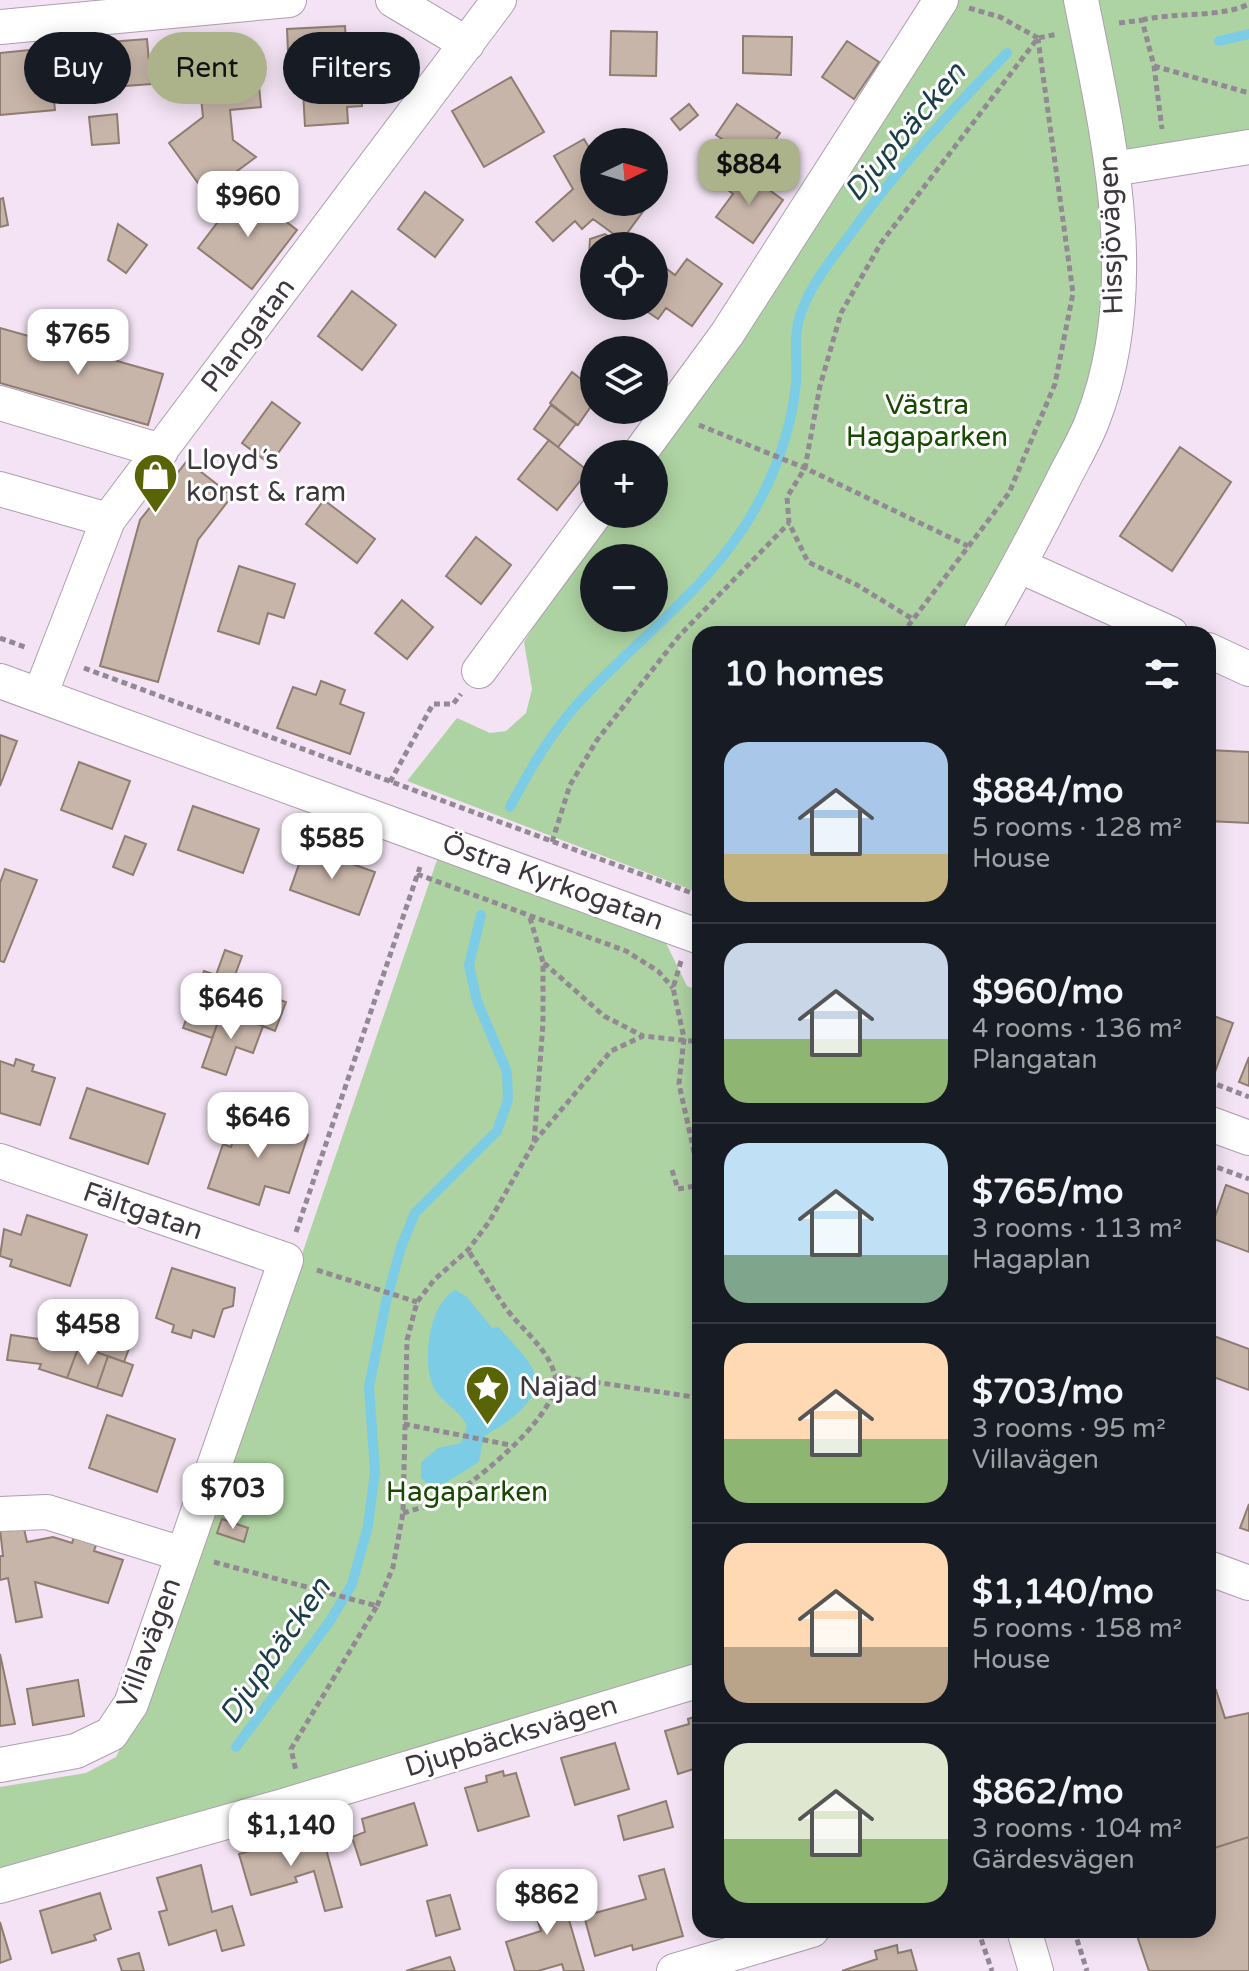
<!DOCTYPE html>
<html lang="en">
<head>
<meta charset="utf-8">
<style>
	body { margin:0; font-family:"Varela Round",sans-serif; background:#20242c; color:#f1f3f6; height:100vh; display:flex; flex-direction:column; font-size:30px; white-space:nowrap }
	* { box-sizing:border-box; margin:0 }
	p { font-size:26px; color:#9ea1a6 }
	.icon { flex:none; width:44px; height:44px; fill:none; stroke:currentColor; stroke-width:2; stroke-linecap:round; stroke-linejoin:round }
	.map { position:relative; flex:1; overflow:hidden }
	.drawer { position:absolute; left:692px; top:626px; width:524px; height:1312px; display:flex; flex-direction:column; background:#171b24; border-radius:24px; box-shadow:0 4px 20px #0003 }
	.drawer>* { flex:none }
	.top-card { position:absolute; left:24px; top:32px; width:548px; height:72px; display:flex; gap:16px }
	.needle { width:52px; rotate:85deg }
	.tools { position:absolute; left:580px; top:128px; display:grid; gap:16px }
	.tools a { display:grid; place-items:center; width:88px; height:88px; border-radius:50%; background:#171b24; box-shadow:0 4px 20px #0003; font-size:40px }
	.price { position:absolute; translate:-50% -68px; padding:0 18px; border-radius:16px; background:#fff; color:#222; font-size:26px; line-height:52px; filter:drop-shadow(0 2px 4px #0008) }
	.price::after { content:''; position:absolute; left:50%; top:48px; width:24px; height:18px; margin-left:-12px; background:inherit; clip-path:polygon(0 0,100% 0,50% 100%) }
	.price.active { background:#acb38a; color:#111 }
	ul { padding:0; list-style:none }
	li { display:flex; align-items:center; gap:24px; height:200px; padding:0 32px }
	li+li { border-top:2px solid #363941 }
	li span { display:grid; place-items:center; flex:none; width:224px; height:160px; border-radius:24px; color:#555 }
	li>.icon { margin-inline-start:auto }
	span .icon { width:96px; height:96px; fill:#fffc; stroke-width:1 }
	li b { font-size:34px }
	h2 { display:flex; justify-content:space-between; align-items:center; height:96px; padding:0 32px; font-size:34px }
	.tag { padding:0 28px; border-radius:36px; background:#171b24; box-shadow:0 4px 20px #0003; font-size:28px; line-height:72px }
	.tag.active { background:#acb38a; color:#111 }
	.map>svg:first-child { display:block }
	.green { fill:#aed3a2; fill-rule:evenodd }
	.water { fill:#7dcce5 }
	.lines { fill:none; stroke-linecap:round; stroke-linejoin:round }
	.stream { stroke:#7dcce5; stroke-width:10 }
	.building { fill:#c8b5a9; stroke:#8f7d72; stroke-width:2 }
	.minor-casing { stroke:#ae9faf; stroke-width:36 }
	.path { stroke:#938994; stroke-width:5; stroke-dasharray:6 4; stroke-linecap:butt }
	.minor { stroke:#fff; stroke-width:34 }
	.labels { text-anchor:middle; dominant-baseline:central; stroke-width:6; stroke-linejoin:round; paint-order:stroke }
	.street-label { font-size:28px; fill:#3e383e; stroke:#fff }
	.park-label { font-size:28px; fill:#174a00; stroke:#fff }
	.poi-label { font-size:28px; fill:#3e383e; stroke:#fff; text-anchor:start }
	.water-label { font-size:30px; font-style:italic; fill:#193e49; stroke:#fff }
</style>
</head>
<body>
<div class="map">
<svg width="1249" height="1971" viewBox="0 0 1249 1971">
	<rect width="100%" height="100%" fill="#f3e3f4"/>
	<path class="green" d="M 941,0 L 1249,0 L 1249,147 L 1113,169 L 1111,352 L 980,634 L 700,634 L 700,893 L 407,781 L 457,718 L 490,733 L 506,731 L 526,713 L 532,689 L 524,642 L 605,514 L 654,514 L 654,454 ZM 594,558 L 654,558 L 654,618 L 594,618 Z
		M 437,860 L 664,939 L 687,986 L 700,991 L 700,1667 L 0,1873 L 0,1787 L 86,1773 L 116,1757 L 137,1715 L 299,1263 Z"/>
	<path class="water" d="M 455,1290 L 466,1296 L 492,1328 L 499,1327 C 509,1340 523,1352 531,1366 C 550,1397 506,1424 484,1436 L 479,1462 L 445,1483 L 430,1486 L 421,1478 L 421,1462 L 438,1448 L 461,1443 L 467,1426 C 460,1410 442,1403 434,1388 C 421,1364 429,1303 455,1290 Z"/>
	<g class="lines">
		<path class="stream" d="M 1219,41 L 1249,34
			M 510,807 C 530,769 551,733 580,701 C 633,644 699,595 742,530 C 770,488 791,435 796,384 C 798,360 792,337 801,313 C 811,284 831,260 849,236 C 896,170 950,112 1007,53
			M 236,1747 L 330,1621 L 352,1584 L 368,1526 L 375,1472 L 369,1387 L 386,1302 L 401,1247 L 415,1213 L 497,1131 L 508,1100 L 507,1072 L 477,1001 L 469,965 L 481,915"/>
	</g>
	<path class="building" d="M 345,26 L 348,71 L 360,71 L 362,106 L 347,107 L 348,123 L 305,126 L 302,74 L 289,74 L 287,29 Z
		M 611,31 L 657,32 L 656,76 L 610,75 Z
		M 743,36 L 792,37 L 791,75 L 743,73 Z
		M 147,39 L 151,84 L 99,88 L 96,43 Z
		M 847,41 L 879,62 L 854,99 L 822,77 Z
		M 49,48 L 55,110 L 0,115 L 0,53 Z
		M 257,64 L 261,107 L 230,110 L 233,140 L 256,157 L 206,194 L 169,143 L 203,117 L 201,98 L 194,99 L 193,82 L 199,81 L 198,70 Z
		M 511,77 L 544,132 L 484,167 L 452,111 Z
		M 689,104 L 698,115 L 680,130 L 671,119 Z
		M 737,104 L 780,133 L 759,164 L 716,135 Z
		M 117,114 L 119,143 L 92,145 L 89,117 Z
		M 584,139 L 594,156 L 594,202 L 650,202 L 622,240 L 593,219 L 582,229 L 575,221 L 553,241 L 536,222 L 573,189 L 554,156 Z
		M 738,174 L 744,179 L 748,174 L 783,200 L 753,243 L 716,217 L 733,194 L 727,189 Z
		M 243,189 L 297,230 L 252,289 L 198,248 Z
		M 425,192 L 463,220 L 435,257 L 398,229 Z
		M 3,198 L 8,225 L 0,227 L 0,199 Z
		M 118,224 L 147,245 L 126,273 L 108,260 Z
		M 605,234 L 617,242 L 617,246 L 594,246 L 594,259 L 589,255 L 590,239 Z
		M 687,259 L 722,284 L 692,326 L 666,308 L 658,319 L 639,306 L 654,306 L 654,273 L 660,264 L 675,275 Z
		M 352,291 L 396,325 L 362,370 L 318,336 Z
		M 0,328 L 163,374 L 148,425 L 0,383 Z
		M 572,372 L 590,386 L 594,381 L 594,402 L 578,425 L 550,403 Z
		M 272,402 L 300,423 L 270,464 L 242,443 Z
		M 551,405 L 576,424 L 558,447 L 534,429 Z
		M 549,440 L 588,471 L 557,510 L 518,479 Z
		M 1180,447 L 1231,482 L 1172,571 L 1120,536 Z
		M 187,461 L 232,496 L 198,540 L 158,682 L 100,666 L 140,520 Z
		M 324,500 L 375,539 L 357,563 L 306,524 Z
		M 476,537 L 511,565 L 481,604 L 446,576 Z
		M 239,566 L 295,584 L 284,618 L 268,613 L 259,644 L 218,631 Z
		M 402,600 L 433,627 L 407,659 L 375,633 Z
		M 321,681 L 345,690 L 340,704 L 364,713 L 350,754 L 277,728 L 293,687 L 316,695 Z
		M 0,735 L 17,741 L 0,786 Z
		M 1208,750 L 1249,752 L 1249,823 L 1208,821 Z
		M 79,762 L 130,781 L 112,829 L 61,810 Z
		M 193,806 L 259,829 L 243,873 L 178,850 Z
		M 125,836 L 146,844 L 133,875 L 113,867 Z
		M 305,847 L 375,872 L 359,915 L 290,890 Z
		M 5,869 L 37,880 L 4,962 L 0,961 L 0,883 Z
		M 225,950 L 242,956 L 222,1011 L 193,1001 L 204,971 L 216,975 Z
		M 233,980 L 262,991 L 250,1021 L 222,1011 Z
		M 261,993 L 286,1002 L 275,1031 L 250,1021 Z
		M 193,1001 L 222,1011 L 212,1038 L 183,1028 Z
		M 222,1011 L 263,1026 L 253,1053 L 236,1047 L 226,1075 L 202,1067 Z
		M 1208,1014 L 1233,1023 L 1215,1072 L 1208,1070 Z
		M 1249,1057 L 1249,1086 L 1239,1082 Z
		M 16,1059 L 34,1065 L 32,1071 L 55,1078 L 40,1125 L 0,1113 L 0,1061 L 14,1066 Z
		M 87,1088 L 165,1114 L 148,1164 L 70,1138 Z
		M 242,1113 L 308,1135 L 289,1193 L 265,1186 L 259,1205 L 208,1188 L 223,1144 L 231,1147 Z
		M 1226,1185 L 1249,1194 L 1249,1252 L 1208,1237 Z
		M 27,1215 L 87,1235 L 70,1286 L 10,1266 L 12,1260 L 0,1256 L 4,1229 L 21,1235 Z
		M 172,1268 L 235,1288 L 233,1306 L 223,1309 L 214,1337 L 193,1330 L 191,1338 L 172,1332 L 174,1325 L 156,1318 Z
		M 64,1307 L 90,1316 L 67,1378 L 39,1369 L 41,1364 L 7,1360 L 11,1335 L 52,1341 Z
		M 90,1316 L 135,1332 L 124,1362 L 79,1346 Z
		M 1211,1335 L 1249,1349 L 1249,1390 L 1208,1375 Z
		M 79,1346 L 108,1356 L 97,1388 L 67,1378 Z
		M 108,1356 L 133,1365 L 122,1396 L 97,1388 Z
		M 107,1415 L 175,1439 L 157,1492 L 89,1468 Z
		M 1249,1504 L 1249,1531 L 1240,1528 Z
		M 222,1519 L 248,1528 L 244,1542 L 217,1533 Z
		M 23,1524 L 27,1542 L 53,1537 L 72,1543 L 74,1537 L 96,1545 L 94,1551 L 123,1560 L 108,1603 L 35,1582 L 42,1617 L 16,1622 L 8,1578 L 0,1580 L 0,1556 L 3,1556 L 0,1529 Z
		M 0,1654 L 15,1724 L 0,1726 Z
		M 78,1680 L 84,1716 L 33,1725 L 27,1689 Z
		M 1216,1690 L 1225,1718 L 1249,1713 L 1249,1837 L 1208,1850 L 1208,1693 Z
		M 700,1715 L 700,1767 L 678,1774 L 665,1731 L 689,1724 L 688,1719 Z
		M 615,1743 L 629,1789 L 575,1805 L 561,1758 Z
		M 503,1771 L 504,1776 L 516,1773 L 529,1816 L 478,1831 L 465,1788 L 487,1782 L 486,1776 Z
		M 666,1801 L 673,1827 L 624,1840 L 618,1816 Z
		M 414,1803 L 427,1845 L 361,1865 L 352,1837 L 365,1832 L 362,1819 Z
		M 303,1836 L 306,1847 L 324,1842 L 342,1907 L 325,1911 L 314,1871 L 295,1877 L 297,1882 L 251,1895 L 239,1854 Z
		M 1249,1837 L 1249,1971 L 1149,1971 L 1135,1930 L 1208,1930 L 1208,1850 Z
		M 201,1865 L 212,1912 L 232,1906 L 244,1945 L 222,1951 L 216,1930 L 169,1945 L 159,1912 L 167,1910 L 157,1878 Z
		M 664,1869 L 683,1936 L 633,1950 L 632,1945 L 595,1956 L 584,1916 L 646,1899 L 639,1876 Z
		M 559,1886 L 584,1971 L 564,1971 L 562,1964 L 538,1971 L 515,1971 L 506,1942 L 541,1931 L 529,1894 Z
		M 100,1893 L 111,1929 L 94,1935 L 96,1940 L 52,1953 L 40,1911 Z
		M 450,1895 L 460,1929 L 436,1936 L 427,1901 Z
		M 0,1922 L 11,1959 L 0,1963 Z
		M 897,1945 L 898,1953 L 911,1950 L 917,1971 L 842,1971 L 877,1959 L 875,1951 Z
		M 139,1953 L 144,1971 L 122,1971 L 118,1959 Z
		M 450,1957 L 455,1971 L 406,1971 Z"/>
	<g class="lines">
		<defs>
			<path id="minor" d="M 393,0 L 467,44
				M 0,27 L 289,0
				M 1113,169 L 1249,147
				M 0,403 L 161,451
				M 639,454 L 727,334 L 941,0
				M 0,489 L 108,520
				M 1020,566 L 1171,634
				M 980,634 C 1009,585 1035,535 1061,484 C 1071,463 1085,441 1093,419 C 1145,285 1108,135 1081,0
				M 1208,650 L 1249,669
				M 479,671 L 595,514
				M 0,681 L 700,937
				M 40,695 L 108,520 L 499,0
				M 1208,1123 L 1249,1138
				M 0,1161 L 286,1260 L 131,1704 L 111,1734 L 76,1751 L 0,1765
				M 0,1514 L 47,1512 L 182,1554
				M 1208,1568 L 1249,1583
				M 0,1886 L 283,1806 L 700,1680
				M 1024,1930 L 1036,1971
				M 674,1971 L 812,1930"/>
		</defs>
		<use href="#minor" class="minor-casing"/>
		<path class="path" d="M 969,8 L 1000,17 L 1038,38
			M 1142,20 C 1174,12 1221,18 1249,4
			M 1119,23 L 1142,20 L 1154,66 L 1162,129
			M 1154,66 L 1249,93
			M 699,425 L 805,468 L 968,546
			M 911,618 L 857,585 L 808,562 L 789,523 L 787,497 L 805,468 L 820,386 L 841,313 L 881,243 L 1038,38 L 1058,34
			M 902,634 L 1009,493 L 1055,384 L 1073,293 L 1038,39
			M 0,638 L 25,647
			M 84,668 L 700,896
			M 390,782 L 433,704 L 453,704 L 461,694
			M 552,842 L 570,785 L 597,740 L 679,636 L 789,523
			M 417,874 L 626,951 L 658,971 L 673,988
			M 681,961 L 673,988 L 684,1038 L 679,1084 L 700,1179
			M 544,963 L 604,1016 L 643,1036
			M 1208,1081 L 1249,1097
			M 534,1142 L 611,1051 L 643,1036 L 700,1042
			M 1208,1164 L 1249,1179
			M 672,1170 L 678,1189 L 700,1185
			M 296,1232 L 420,867
			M 317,1270 L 417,1302
			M 555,1376 L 700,1398
			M 404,1424 L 510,1445
			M 403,1513 C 423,1507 443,1502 460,1490 C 486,1472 562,1411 555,1376 C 549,1349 520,1328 505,1307 C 492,1288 480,1269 468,1250
			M 214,1562 L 377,1606 L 291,1749 L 296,1771
			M 377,1606 L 393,1567 L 403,1513 L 407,1340 L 417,1302 L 434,1280 L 468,1250 L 489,1222 L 534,1143 L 543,1023 L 543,962 L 530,918
			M 978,1930 L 992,1971
			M 1074,1930 L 1087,1971"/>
		<use href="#minor" class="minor"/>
	</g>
	<defs>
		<symbol id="shop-pin" viewBox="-11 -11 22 30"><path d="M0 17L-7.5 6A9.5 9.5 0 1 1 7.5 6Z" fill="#586406" stroke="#fff"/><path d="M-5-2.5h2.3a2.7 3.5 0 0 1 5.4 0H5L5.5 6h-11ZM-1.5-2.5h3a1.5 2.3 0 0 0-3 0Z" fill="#fff"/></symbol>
		<symbol id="sight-pin" viewBox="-11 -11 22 30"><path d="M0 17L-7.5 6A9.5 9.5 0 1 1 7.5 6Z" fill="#586406" stroke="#fff"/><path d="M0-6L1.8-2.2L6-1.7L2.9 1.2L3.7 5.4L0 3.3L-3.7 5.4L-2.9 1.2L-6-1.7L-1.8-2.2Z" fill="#fff"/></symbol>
	</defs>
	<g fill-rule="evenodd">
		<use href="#shop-pin" x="130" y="450" width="51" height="69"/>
		<use href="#sight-pin" x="462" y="1362" width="51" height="69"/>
	</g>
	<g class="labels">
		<g class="street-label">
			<text transform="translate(1111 235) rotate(-92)">Hissjövägen</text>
			<text transform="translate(248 335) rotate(-53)">Plangatan</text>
			<text transform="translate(553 882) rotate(20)">Östra Kyrkogatan</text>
			<text transform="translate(143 1211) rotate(19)">Fältgatan</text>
			<text transform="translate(149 1643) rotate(-70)">Villavägen</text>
			<text transform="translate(511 1736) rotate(-17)">Djupbäcksvägen</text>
		</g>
		<g class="park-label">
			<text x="927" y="405">Västra<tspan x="927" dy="32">Hagaparken</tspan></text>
			<text x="467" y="1492">Hagaparken</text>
		</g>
		<g class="poi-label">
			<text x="186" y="460">Lloyd´s<tspan x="186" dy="32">konst &amp; ram</tspan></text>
			<text x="519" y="1387">Najad</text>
		</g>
		<g class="water-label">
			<text transform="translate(905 132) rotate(-50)">Djupbäcken</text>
			<text transform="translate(275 1651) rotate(-55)">Djupbäcken</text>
		</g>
	</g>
</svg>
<div class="tools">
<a><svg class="needle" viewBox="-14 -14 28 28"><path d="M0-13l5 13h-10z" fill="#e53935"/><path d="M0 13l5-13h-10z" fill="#9ea1a6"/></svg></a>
<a><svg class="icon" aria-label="locate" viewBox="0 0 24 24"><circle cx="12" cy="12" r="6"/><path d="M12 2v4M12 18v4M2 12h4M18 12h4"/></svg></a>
<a><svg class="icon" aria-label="layers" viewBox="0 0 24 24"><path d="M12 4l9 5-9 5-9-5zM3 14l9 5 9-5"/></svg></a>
<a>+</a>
<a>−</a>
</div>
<b class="price active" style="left:749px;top:207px">$884</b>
<b class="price" style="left:248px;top:239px">$960</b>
<b class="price" style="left:78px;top:377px">$765</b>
<b class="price" style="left:332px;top:881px">$585</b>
<b class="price" style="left:231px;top:1041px">$646</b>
<b class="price" style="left:258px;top:1160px">$646</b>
<b class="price" style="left:88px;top:1367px">$458</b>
<b class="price" style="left:233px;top:1531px">$703</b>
<b class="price" style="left:291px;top:1868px">$1,140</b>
<b class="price" style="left:547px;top:1937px">$862</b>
<div class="top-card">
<a class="tag">Buy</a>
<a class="tag active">Rent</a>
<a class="tag">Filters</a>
</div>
<section class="drawer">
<h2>10 homes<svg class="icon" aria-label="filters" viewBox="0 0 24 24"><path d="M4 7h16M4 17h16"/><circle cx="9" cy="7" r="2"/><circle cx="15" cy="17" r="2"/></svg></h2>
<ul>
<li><span style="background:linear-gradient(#a9c7e8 70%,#c2b280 0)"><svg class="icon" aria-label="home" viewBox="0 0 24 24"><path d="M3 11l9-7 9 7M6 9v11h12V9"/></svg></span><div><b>$884/mo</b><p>5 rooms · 128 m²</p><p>House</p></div></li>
<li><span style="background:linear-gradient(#c9d6e8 60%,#8fb573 0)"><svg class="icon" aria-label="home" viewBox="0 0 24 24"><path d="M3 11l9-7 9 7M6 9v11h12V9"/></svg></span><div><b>$960/mo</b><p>4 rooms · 136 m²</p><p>Plangatan</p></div></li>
<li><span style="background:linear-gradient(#bfe0f5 70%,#7fa58c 0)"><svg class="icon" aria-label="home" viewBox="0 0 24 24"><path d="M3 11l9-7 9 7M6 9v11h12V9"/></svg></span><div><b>$765/mo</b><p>3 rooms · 113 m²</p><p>Hagaplan</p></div></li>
<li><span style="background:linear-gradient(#ffd9b3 60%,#8fb573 0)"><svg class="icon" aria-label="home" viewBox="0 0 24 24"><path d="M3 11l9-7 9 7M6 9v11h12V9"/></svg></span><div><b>$703/mo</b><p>3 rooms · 95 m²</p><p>Villavägen</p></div></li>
<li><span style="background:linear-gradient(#ffd9b3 65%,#b9a48a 0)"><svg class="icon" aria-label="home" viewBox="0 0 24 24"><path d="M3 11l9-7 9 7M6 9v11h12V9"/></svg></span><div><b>$1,140/mo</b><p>5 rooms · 158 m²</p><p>House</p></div></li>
<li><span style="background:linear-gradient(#dfe7d0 60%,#8fb573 0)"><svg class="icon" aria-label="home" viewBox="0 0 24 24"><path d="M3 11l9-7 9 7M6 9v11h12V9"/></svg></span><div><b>$862/mo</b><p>3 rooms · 104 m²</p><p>Gärdesvägen</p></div></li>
</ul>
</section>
</div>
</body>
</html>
